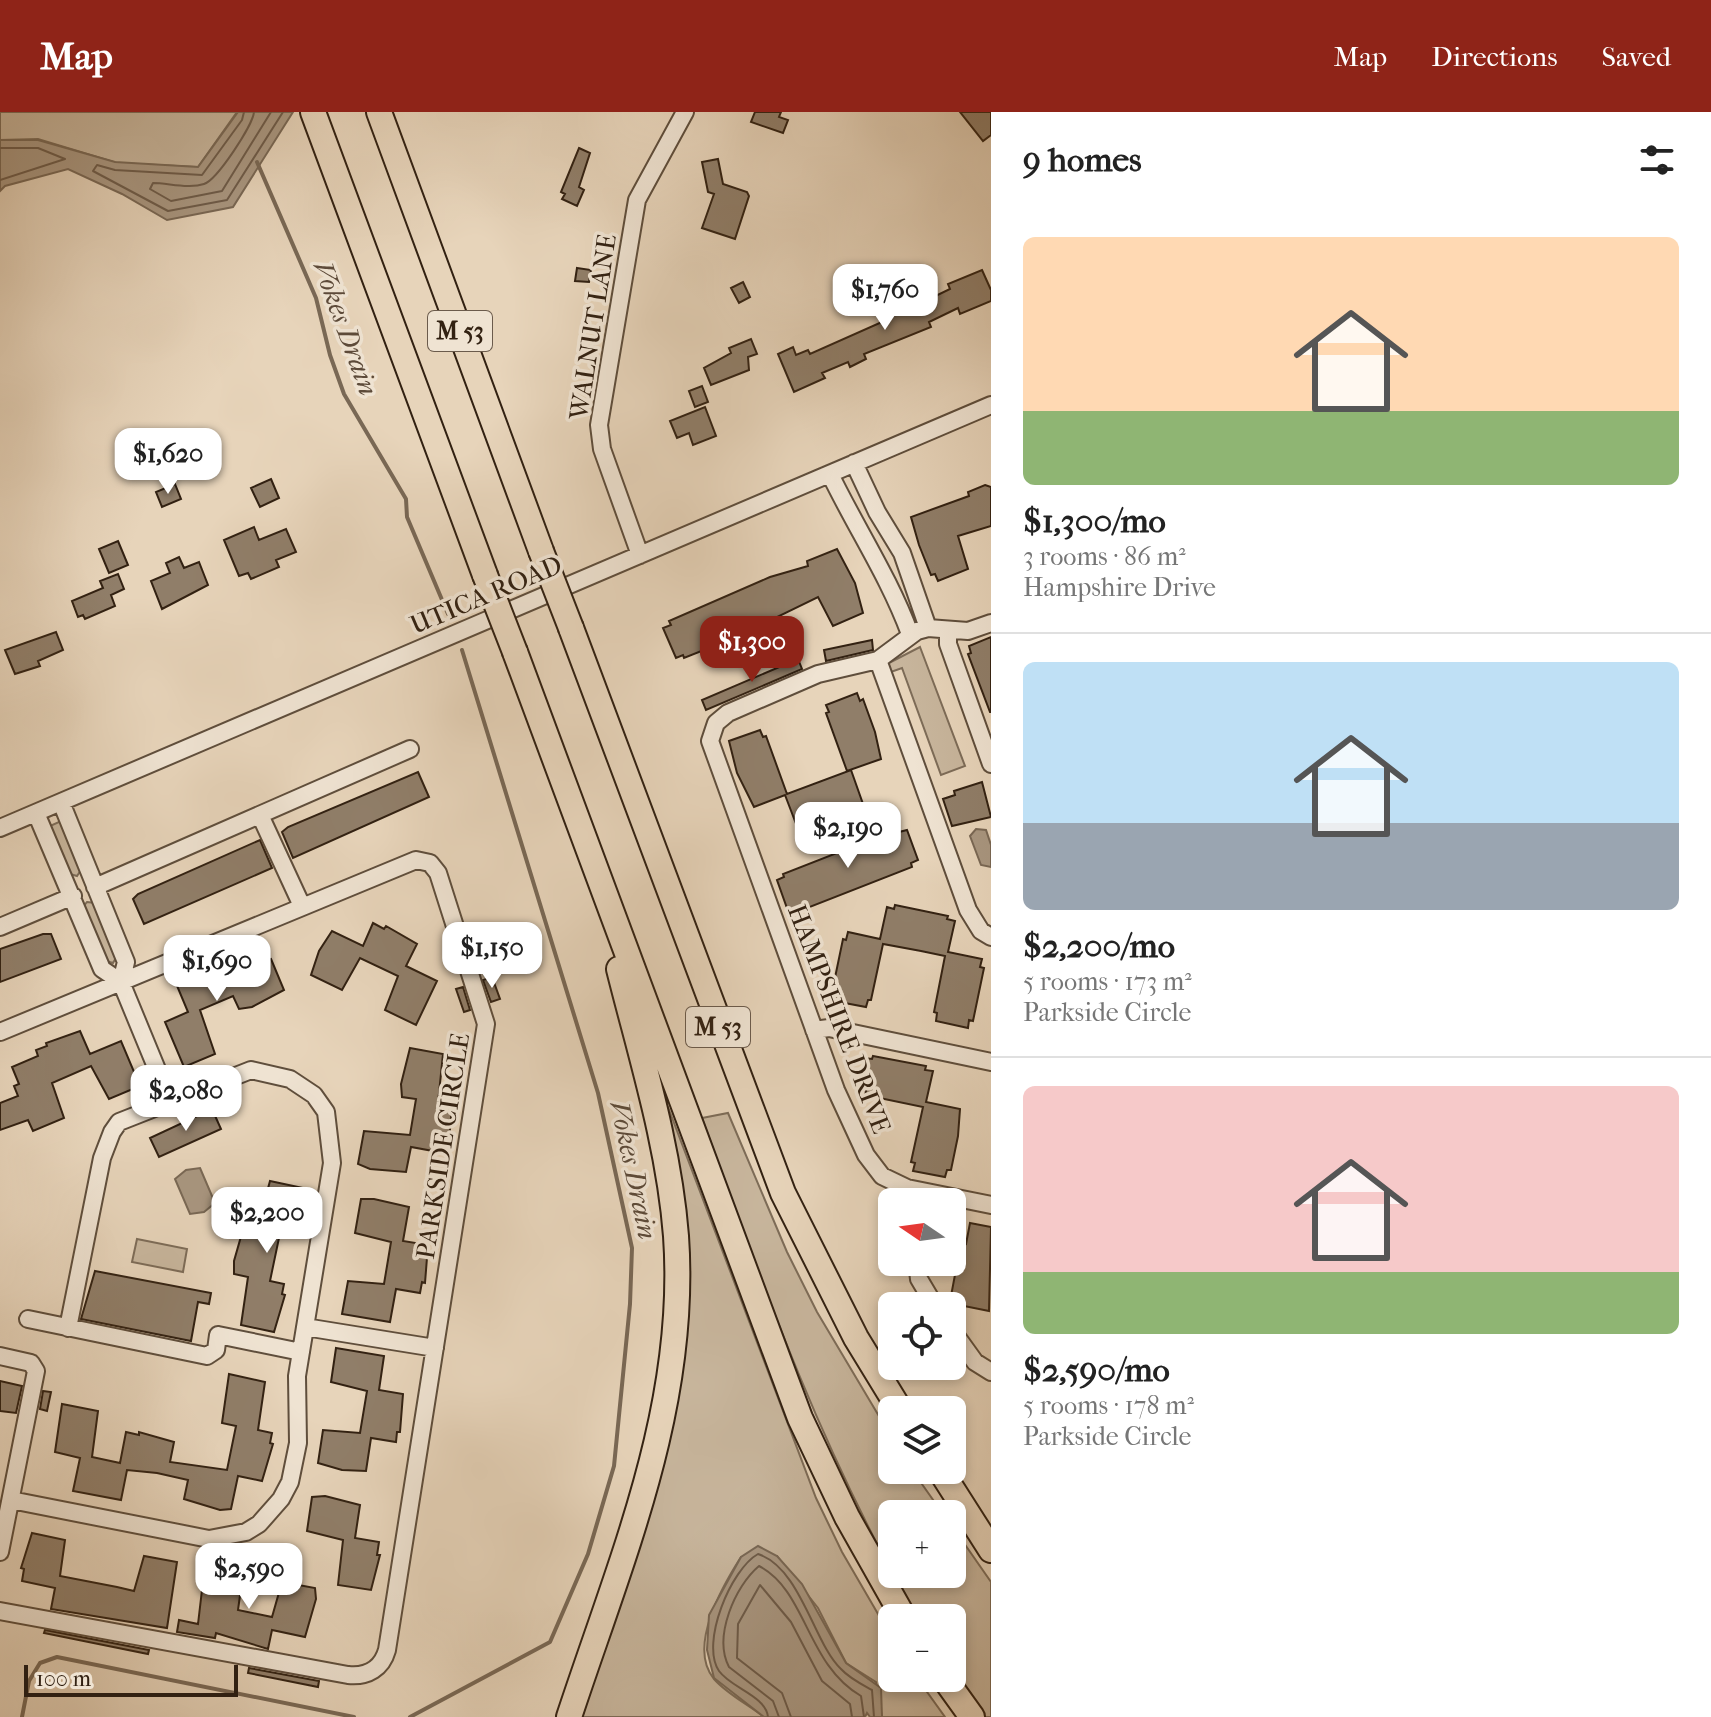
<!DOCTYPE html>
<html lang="en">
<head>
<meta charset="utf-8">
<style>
	body { margin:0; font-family:"IM FELL French Canon",serif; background:#f6f6f6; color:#222; height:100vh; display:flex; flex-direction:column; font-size:30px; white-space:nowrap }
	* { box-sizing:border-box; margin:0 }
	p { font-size:26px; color:#767676 }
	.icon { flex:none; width:44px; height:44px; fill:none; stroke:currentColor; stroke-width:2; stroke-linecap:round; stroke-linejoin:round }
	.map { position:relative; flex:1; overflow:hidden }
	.side { display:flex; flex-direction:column; background:#fff; width:720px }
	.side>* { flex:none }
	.needle { width:52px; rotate:283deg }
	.tools { position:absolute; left:878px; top:1076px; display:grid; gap:16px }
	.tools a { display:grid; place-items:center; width:88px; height:88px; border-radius:12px; background:#fff; box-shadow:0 4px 12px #0003; font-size:40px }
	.scale { position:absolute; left:24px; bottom:20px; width:214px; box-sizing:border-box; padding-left:8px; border:4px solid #322112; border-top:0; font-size:22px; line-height:28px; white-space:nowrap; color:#322112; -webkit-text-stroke:6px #efe3d2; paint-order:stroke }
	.price { position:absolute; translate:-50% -68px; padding:0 18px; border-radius:16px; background:#fff; color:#222; font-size:26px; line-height:52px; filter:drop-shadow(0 2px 4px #0008) }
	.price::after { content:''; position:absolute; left:50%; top:48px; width:24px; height:18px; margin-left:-12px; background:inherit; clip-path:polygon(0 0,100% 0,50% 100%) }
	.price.active { background:#8f2418; color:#fff }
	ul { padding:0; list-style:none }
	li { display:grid; align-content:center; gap:16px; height:424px; padding:0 32px }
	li+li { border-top:2px solid #e0e0e0 }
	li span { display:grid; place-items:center; height:248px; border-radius:12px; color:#555 }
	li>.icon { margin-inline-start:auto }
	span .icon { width:144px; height:144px; fill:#fffc; stroke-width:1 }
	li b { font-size:34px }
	h2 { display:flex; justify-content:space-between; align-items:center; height:96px; padding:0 32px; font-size:34px }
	header { display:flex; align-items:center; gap:48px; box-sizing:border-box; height:112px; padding:0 40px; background:#8f2418; color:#fff }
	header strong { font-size:38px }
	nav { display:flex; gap:44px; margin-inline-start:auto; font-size:28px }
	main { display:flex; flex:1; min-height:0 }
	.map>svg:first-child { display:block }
	.green { fill:#c8b69d; stroke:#7d6c58; stroke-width:2 }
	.water { fill:#a99781; stroke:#796855; stroke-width:2 }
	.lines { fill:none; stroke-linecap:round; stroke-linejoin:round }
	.shore { stroke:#6e5c4a; stroke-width:2 }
	.stream { stroke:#796855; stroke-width:4 }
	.building { fill:#907e69; stroke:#322112; stroke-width:2 }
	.minor-casing { stroke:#5f4e3c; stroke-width:20 }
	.highway-casing { stroke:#322112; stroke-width:28 }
	.minor { stroke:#efe3d2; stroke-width:16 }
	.highway { stroke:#e7d4ba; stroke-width:24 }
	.highway-bridge-casing { stroke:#322112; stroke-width:28; stroke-linecap:butt }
	.highway-bridge { stroke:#e7d4ba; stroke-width:24 }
	.labels { text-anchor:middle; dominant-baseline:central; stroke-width:7; stroke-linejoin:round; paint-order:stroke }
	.shield { fill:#efe3d2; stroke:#6b5b4c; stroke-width:2 }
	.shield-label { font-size:24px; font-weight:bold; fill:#322112 }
	.street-label { font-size:26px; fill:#322112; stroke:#efe3d2 }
	.water-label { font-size:28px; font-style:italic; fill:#5c4a39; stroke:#efe3d2 }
</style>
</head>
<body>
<header>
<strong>Map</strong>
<nav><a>Map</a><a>Directions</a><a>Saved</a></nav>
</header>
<main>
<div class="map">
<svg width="991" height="1605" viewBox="0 0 991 1605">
	<rect width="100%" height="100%" fill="#e7d4ba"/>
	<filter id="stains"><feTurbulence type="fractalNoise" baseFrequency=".0025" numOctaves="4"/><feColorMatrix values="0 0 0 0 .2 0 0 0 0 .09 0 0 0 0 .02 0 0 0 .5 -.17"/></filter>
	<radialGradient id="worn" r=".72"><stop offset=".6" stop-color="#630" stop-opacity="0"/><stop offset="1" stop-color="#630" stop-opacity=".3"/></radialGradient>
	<path class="green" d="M 0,0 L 237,0 L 198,55 L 117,51 L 38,27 L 0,28 Z
		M 920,535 L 965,654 L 941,663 L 902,556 L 888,561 L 885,553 Z
		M 61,709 L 81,758 L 77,764 L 70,762 L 50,714 Z
		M 87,790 L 95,791 L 117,844 L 113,851 L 106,849 L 83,795 Z
		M 668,995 L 816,1386 L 842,1440 L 892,1526 L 892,1566 L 917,1566 L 945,1605 L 882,1605 L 876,1570 L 846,1551 L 818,1496 L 777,1444 L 741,1445 C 723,1473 687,1535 714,1567 C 727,1582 749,1593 764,1605 L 582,1605 L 664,1352 L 680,1265 L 664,996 Z
		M 728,1001 L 787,1140 L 817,1200 L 892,1326 L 892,1358 L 912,1358 L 943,1402 L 892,1402 L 892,1462 L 952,1462 L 952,1414 L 991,1470 L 991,1605 L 985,1605 L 952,1559 L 952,1506 L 918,1506 C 825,1348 764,1178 702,1006 Z
		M 137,1127 L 187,1137 L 183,1160 L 132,1150 Z"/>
	<path class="water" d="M 238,0 L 293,0 L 233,95 L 167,108 L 122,82 L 68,57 L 5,74 L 0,79 L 0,28 L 38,28 L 115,50 L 198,55 Z
		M 976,717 L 986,718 L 991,733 L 991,755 L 981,753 L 970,724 Z
		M 200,1056 L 215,1091 L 204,1100 L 190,1102 L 175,1067 L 186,1058 Z
		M 758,1434 L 777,1444 L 802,1472 L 846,1551 L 881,1576 L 882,1605 L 870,1605 L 867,1601 L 865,1605 L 764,1605 L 714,1566 L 707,1538 L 709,1503 L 741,1445 Z"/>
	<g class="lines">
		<path class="shore" d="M 244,0 L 242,8 L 202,63 L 115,58 L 97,53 L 93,59 L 168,99 L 227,88 L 283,0
			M 254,0 C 253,13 217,68 204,72 C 189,77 168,71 153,71 L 150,77 L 171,89 L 222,79 L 271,0
			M 0,36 L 38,36 L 65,47 L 0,68
			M 768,1605 C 766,1584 731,1576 719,1559 C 700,1531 731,1457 758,1442 C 801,1456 814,1532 841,1557 C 849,1566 861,1572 872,1578 L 874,1605
			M 779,1605 L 773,1589 L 729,1555 C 713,1525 735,1474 759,1454 C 807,1479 806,1552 861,1584 L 864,1605
			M 791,1605 L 782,1581 L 737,1546 L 738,1512 L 760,1473 L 791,1510 L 822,1569 L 850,1592 L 852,1605"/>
		<path class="stream" d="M 257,50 L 316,186 L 330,243 L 344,282 L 406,387 L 407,405 L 448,502
			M 22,1605 L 29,1569 L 40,1551 L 57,1545 L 354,1605
			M 410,1605 L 550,1530 L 588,1442 L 614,1354 L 630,1192 L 632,1136 L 598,981 L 462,538"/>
	</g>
	<path class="building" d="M 755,0 L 781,0 L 779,5 L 788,8 L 783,21 L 751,10 Z
		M 960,0 L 991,0 L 991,23 L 983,29 Z
		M 579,36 L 590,41 L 579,75 L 584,78 L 577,94 L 562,87 L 565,82 L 561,80 Z
		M 718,47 L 723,72 L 747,80 L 749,84 L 735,127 L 702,116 L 714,82 L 708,80 L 702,50 Z
		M 577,156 L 591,158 L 589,170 L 575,169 Z
		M 982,158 L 991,178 L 991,189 L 960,202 L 958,196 L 929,210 L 931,215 L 864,242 L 866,247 L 850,255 L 848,250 L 822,261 L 825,266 L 794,280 L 778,242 L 793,235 L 796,243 L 808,238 L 810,242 L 891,206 L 889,202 L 908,192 L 911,196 L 950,177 L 948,172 Z
		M 743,170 L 750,185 L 739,191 L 731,176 Z
		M 751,227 L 757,242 L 748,245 L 749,258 L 711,273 L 704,256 L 731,241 L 729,236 Z
		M 702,274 L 708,290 L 695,295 L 689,279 Z
		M 705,295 L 716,324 L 693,333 L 689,321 L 677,326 L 670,309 Z
		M 271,367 L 279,386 L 260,395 L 251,376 Z
		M 175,372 L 181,387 L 162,395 L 156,380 Z
		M 985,373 L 991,375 L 991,414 L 958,424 L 968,457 L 938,469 L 935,462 L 931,463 L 919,433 L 911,405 L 969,384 L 968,380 Z
		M 254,415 L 259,428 L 286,417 L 296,440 L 276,448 L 279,455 L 251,467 L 248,461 L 239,464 L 224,428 Z
		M 118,429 L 128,453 L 109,461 L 99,437 Z
		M 837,437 L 855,471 L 863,501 L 833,514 L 818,485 L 734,526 L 684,546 L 683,543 L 676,546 L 663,516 L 671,513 L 669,509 L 770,465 L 808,454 L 807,449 Z
		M 179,445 L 184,456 L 199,450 L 208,473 L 162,497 L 151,469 L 170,461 L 166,451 Z
		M 118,462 L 124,477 L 111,483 L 115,494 L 85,507 L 83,503 L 78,505 L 72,489 L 103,476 L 100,469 Z
		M 56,520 L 63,538 L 38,549 L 40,554 L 15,562 L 5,538 Z
		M 991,525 L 991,600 L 990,600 L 968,542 L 971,541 L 969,534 Z
		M 872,528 L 873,538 L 826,549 L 824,538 Z
		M 798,547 L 802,557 L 706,598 L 702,588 Z
		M 857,581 L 860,589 L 863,587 L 875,620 L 881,647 L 847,659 L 826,601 L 829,600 L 826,593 Z
		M 760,618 L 763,625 L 766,624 L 787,682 L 851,658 L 863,692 L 856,695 L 857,699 L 807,717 L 805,714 L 798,717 L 785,683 L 754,695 L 737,661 L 729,629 Z
		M 418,660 L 429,685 L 293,746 L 282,720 L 288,715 Z
		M 982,670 L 991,705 L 952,714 L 943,687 L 955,683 L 954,679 Z
		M 898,717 L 899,720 L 907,718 L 918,748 L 911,751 L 912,755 L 797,800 L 796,796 L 788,799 L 777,768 L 784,765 L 783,762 Z
		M 260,728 L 272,756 L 144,812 L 133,787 L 138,782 Z
		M 895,793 L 948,804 L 947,807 L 955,809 L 948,840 L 982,847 L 980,855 L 984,856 L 973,909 L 969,908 L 968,916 L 936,909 L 937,901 L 934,900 L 945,844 L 921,839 L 883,832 L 871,888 L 868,888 L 866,895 L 834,889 L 836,881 L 832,880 L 843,827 L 846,828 L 848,820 L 880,827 L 887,795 L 894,797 Z
		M 373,811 L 384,817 L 386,814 L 417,832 L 406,854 L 437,869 L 416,913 L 385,898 L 398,864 L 360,846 L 342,878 L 311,863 L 319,839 L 332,819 L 363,834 Z
		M 43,822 L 51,822 L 61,847 L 0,870 L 0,837 Z
		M 271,847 L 284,878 L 252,895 L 239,897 L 233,884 L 200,898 L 215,942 L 184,955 L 165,910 L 188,900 L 175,869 L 209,852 L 210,854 L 219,850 L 225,863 Z
		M 492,865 L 500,887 L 491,890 L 483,868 Z
		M 463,875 L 470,898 L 464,900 L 456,877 Z
		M 80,919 L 90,942 L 121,929 L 140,974 L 109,987 L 91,954 L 52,971 L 64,1006 L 33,1019 L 28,1008 L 0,1018 L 0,991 L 18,984 L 14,974 L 19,972 L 12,955 L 38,944 L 36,938 L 47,934 L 46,931 Z
		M 410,936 L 443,942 L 438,991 L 452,994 L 449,1029 L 446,1029 L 444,1041 L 411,1035 L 406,1060 L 370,1057 L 358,1052 L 364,1019 L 410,1023 L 416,987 L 402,985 L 401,972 Z
		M 873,944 L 926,954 L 925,958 L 933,959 L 926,990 L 960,997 L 958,1024 L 951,1058 L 947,1058 L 945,1065 L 913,1059 L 915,1051 L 911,1050 L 923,995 L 865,983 L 866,979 L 858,978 L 865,946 L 872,947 Z
		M 212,997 L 221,1017 L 159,1045 L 150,1026 Z
		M 270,1069 L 303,1076 L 299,1114 L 294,1124 L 280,1121 L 270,1169 L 284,1172 L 282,1182 L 285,1183 L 274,1220 L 241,1213 L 248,1165 L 234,1162 L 234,1149 L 244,1114 L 257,1117 Z
		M 361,1087 L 374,1087 L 409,1095 L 403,1129 L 428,1133 L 425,1171 L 422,1170 L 420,1181 L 396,1177 L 390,1210 L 342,1202 L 348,1169 L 384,1172 L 391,1130 L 355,1121 Z
		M 970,1111 L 991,1115 L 989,1199 L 954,1192 L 955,1185 L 951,1184 L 961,1131 L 966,1132 Z
		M 95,1159 L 211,1181 L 209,1192 L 198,1190 L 191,1229 L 81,1207 Z
		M 336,1236 L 384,1244 L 379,1278 L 403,1282 L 400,1320 L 397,1320 L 396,1330 L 371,1326 L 366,1359 L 342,1358 L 318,1351 L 323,1318 L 360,1321 L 367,1279 L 331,1270 Z
		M 229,1262 L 265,1270 L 258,1318 L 272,1321 L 270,1331 L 273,1332 L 262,1369 L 238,1364 L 231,1397 L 220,1398 L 184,1387 L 188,1368 L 157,1361 L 127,1358 L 121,1388 L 73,1379 L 80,1346 L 55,1340 L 62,1292 L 98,1299 L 92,1345 L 120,1351 L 126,1320 L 139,1323 L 139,1320 L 174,1330 L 170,1350 L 227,1358 L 236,1314 L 222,1311 Z
		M 0,1269 L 22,1274 L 16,1301 L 0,1299 Z
		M 43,1279 L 51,1280 L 47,1299 L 40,1297 Z
		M 325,1384 L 360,1393 L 355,1426 L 379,1430 L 377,1443 L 380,1443 L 371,1478 L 338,1473 L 343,1428 L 307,1419 L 312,1385 Z
		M 32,1421 L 65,1428 L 60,1464 L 117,1475 L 134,1479 L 144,1444 L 177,1450 L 167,1516 L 51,1497 L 55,1476 L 22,1469 L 24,1457 L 21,1456 Z
		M 210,1456 L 243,1462 L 238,1498 L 272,1505 L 282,1470 L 315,1476 L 316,1487 L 305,1525 L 272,1518 L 268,1537 L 216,1521 L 215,1526 L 177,1520 L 179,1508 L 198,1512 L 202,1478 Z
		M 45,1518 L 149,1538 L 148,1542 L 44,1521 Z
		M 249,1556 L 319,1569 L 318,1575 L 248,1561 Z"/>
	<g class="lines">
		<defs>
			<path id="minor" d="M 854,351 L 877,400 L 902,441 L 928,516
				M 830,362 C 856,416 889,465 910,522
				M 640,443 L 602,337 L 599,313 L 637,88 L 685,0
				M 991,511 L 968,519 L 928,516 L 917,519 L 878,548 L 818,562 L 728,601 L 716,611 L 710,629 L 836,978 L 866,1043 L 882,1064 L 907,1076 L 991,1093
				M 948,519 L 948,532 L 991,652
				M 878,548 L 968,798 L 981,819 L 991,825
				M 61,690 L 126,850 L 121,870
				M 36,701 L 102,857 L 121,870 L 170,989
				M 260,703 L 302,794
				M 0,716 L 991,293
				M 95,775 L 410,637
				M 0,815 L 73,784
				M 814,918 L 829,916 L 991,950
				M 0,920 L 416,748 L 430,751 L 438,761 L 486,912 L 387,1538 C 382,1556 368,1565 348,1563 L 0,1499
				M 917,1150 L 919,1167 L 935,1194
				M 28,1207 L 207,1244 L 216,1238 L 218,1223 L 301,1240
				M 305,1215 L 435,1236
				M 952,1218 L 975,1250 L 991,1260
				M 0,1244 L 31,1251 L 36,1259 L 0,1440
				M 11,1388 L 209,1427 L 246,1420 L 259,1412 L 281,1387 L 290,1370 L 298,1331 L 297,1264 L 332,1051 L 326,1000 L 314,983 L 290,967 L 251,958 L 119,1010 L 112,1020 L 102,1046 L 68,1216"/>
			<path id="highway" d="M 313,0 L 485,463
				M 379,0 L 541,439
				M 571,516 L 783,1081 L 856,1226 L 900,1298
				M 515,540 L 800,1306 L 847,1405 L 904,1506
				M 940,1358 L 991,1438
				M 944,1566 L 972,1605
				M 569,1605 C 621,1447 688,1294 676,1124 C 669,1033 641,945 619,857"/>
		</defs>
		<use href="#minor" class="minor-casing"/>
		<use href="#highway" class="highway-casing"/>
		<use href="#minor" class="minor"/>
		<use href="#highway" class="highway"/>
		<defs>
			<path id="highway-bridge" d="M 541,439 L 571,516
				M 485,463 L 515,540"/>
		</defs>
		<use href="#highway-bridge" class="highway-bridge-casing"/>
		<use href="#highway-bridge" class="highway-bridge"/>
	</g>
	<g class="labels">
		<g class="shield">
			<rect x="428" y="199" width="64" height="40" rx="6"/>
			<rect x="686" y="895" width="64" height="40" rx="6"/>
		</g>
		<g class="shield-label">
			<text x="460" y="219">M 53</text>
			<text x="718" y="915">M 53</text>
		</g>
		<g class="street-label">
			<text transform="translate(593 215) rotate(-81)">WALNUT LANE</text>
			<text transform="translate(486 483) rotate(-23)">UTICA ROAD</text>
			<text transform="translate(839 907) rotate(69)">HAMPSHIRE DRIVE</text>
			<text transform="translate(443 1034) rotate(-81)">PARKSIDE CIRCLE</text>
		</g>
		<g class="water-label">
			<text transform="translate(346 216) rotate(70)">Vokes Drain</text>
			<text transform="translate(634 1058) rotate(78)">Vokes Drain</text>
		</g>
	</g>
	<rect width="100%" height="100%" filter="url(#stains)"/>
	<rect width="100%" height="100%" fill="url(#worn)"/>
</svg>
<div class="tools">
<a><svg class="needle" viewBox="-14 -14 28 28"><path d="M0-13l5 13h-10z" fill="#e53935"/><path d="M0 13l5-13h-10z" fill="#767676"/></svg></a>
<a><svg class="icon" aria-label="locate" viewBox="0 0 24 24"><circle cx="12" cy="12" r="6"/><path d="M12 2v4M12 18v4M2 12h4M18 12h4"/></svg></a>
<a><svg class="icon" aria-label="layers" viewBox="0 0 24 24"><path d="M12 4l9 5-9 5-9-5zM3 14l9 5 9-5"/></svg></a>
<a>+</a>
<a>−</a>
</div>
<div class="scale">100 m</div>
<b class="price" style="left:885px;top:220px">$1,760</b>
<b class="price" style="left:168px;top:384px">$1,620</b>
<b class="price active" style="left:752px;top:572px">$1,300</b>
<b class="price" style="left:848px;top:758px">$2,190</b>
<b class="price" style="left:492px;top:878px">$1,150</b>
<b class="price" style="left:217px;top:891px">$1,690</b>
<b class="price" style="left:186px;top:1021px">$2,080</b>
<b class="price" style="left:267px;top:1143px">$2,200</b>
<b class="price" style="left:249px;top:1499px">$2,590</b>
</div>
<section class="side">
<h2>9 homes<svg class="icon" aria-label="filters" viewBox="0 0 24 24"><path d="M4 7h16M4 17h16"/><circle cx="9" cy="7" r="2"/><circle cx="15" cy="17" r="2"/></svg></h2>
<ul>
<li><span style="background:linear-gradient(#ffd9b3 70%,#8fb573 0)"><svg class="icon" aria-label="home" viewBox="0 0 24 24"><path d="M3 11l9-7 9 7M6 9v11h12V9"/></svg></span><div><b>$1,300/mo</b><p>3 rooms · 86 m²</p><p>Hampshire Drive</p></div></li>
<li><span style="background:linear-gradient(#bfe0f5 65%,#9aa5b1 0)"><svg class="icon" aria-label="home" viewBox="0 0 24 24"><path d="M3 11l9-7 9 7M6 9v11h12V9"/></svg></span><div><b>$2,200/mo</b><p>5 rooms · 173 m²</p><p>Parkside Circle</p></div></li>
<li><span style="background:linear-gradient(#f6c9c9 75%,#8fb573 0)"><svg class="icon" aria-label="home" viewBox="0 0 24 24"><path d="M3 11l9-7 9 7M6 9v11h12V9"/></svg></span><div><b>$2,590/mo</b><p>5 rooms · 178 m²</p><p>Parkside Circle</p></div></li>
</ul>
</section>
</main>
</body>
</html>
